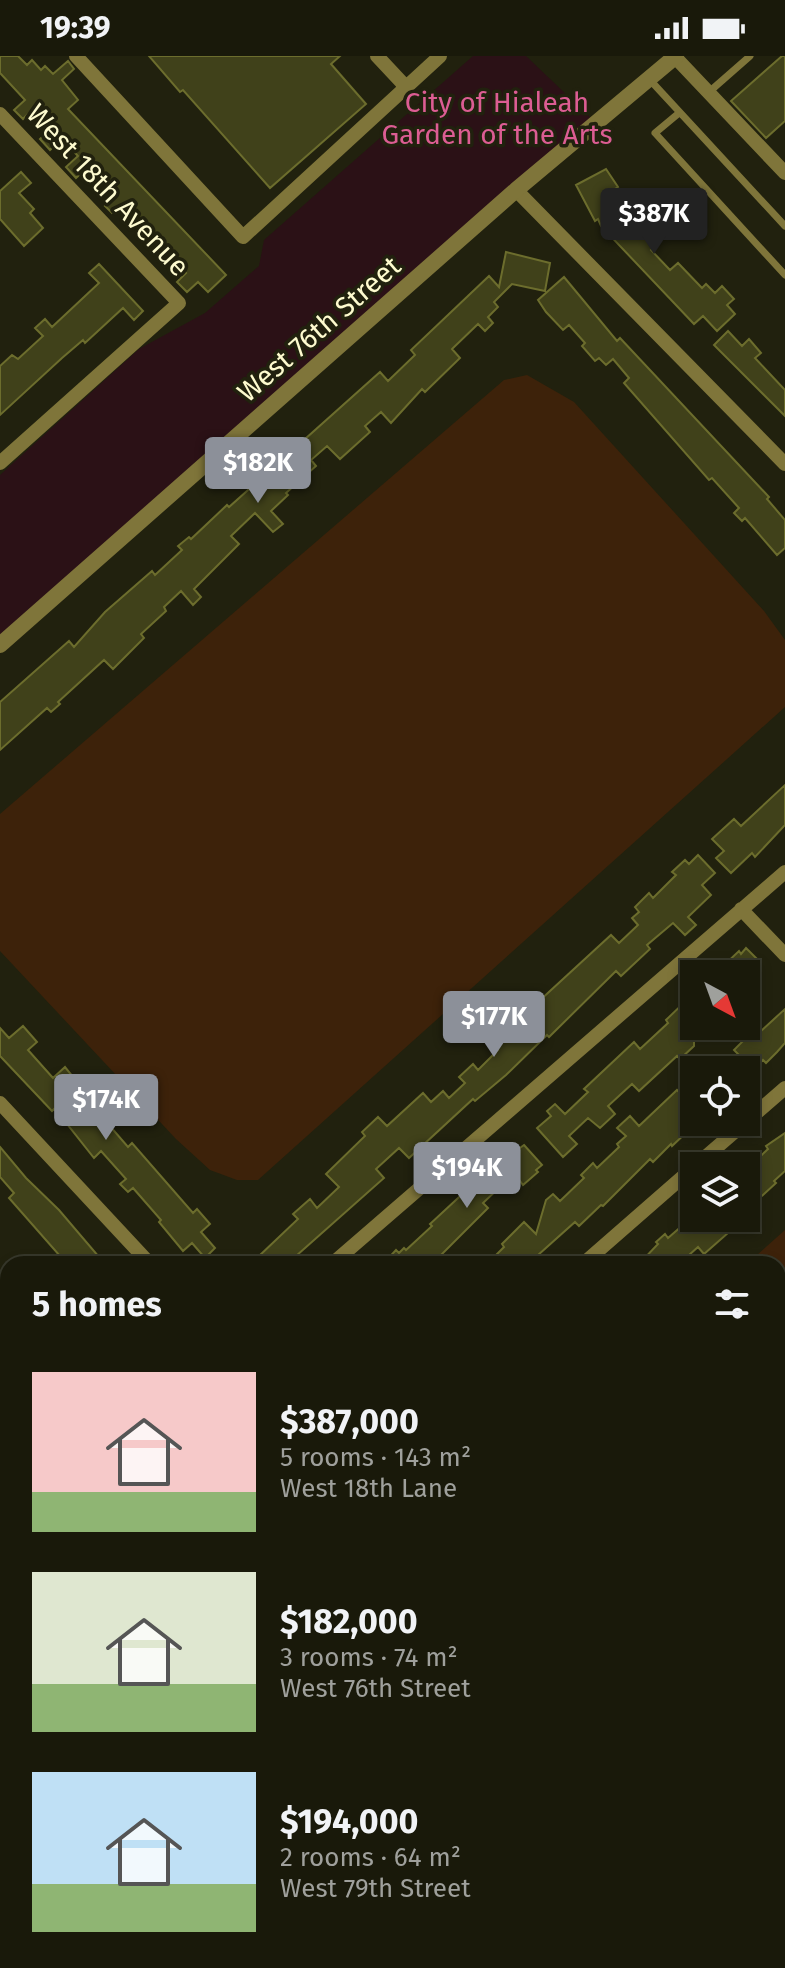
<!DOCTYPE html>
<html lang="en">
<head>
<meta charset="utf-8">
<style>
	body { margin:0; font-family:"Fira Sans",sans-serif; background:#222213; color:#f1f3f6; height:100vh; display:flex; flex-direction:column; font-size:30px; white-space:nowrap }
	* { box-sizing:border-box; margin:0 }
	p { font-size:26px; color:#9fa09c }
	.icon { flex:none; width:44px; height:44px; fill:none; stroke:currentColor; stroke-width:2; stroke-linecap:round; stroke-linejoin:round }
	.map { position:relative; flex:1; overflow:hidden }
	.panel { position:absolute; left:0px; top:1200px; width:786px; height:712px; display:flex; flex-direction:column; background:#19190a; border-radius:24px 24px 0 0; box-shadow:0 4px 12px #0003,0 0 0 2px #37382b }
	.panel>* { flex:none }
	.needle { width:52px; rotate:139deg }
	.controls { position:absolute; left:680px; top:904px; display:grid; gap:16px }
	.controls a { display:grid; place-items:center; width:80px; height:80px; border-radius:0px; background:#19190a; box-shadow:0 4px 12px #0003,0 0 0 2px #37382b; font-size:40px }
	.price { position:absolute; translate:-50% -68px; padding:0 18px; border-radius:8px; background:#8c9099; color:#fff; font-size:26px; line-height:52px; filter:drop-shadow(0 2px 4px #0008) }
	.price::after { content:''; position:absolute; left:50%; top:48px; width:24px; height:18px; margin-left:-12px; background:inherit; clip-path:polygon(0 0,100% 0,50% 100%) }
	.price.on { background:#222; color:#fff }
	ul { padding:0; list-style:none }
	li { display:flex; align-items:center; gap:24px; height:200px; padding:0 32px }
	li span { display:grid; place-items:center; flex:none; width:224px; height:160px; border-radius:0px; color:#555 }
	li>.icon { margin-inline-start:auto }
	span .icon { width:96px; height:96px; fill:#fffc; stroke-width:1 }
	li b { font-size:34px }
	h2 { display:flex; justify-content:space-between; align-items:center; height:96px; padding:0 32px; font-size:34px }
	.status { display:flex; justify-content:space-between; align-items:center; height:56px; padding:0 40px; background:#19190a; direction:ltr }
	.status svg { height:22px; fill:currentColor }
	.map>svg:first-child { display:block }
	.green { fill:#2b1116 }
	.water { fill:#3d220a }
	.building { fill:#40411a; stroke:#6c6d2d; stroke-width:2 }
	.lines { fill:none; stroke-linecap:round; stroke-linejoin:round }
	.service { stroke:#7f753a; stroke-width:7 }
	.minor { stroke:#7f753a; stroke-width:14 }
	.tertiary { stroke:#7f753a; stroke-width:16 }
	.labels { text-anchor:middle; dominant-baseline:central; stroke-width:7; stroke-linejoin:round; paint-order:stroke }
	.park-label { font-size:28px; fill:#dc5d93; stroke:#21210e }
	.street-label { font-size:28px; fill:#fefbcf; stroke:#21210e }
</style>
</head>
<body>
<div class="status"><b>19:39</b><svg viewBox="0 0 49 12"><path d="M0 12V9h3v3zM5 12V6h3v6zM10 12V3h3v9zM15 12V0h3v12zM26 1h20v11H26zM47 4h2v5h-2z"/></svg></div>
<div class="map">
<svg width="785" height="1912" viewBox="0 0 785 1912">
	<rect width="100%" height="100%" fill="#21210e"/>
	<path class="green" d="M 473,0 L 526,0 L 592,63 L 0,582 L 0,419 L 139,293 L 205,257 L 259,210 L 264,184 Z"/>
	<path class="water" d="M 527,319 L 574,346 L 764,555 L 785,584 L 785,651 L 258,1124 L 237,1124 L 210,1114 L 176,1083 L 0,895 L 0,758 L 504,324 Z
		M 785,1174 L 785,1909 L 746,1912 L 738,1904 L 778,1904 L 778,1208 L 747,1208 Z"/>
	<path class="building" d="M 0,0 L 18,0 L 27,9 L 32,4 L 41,14 L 45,10 L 53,18 L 68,5 L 74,13 L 62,24 L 78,44 L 68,53 L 226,219 L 208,236 L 198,226 L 187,236 L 177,226 L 186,217 L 122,149 L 112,157 L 105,150 L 117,139 L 89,110 L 76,122 L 66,111 L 78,100 L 62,83 L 50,94 L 40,83 L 52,72 L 33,53 L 23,63 L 14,54 L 25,44 L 0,17 Z
		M 149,0 L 340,0 L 331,8 L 366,48 L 270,132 L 183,34 L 180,36 Z
		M 782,0 L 785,0 L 785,65 L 766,82 L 731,45 Z
		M 606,113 L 618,131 L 608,137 L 625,165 L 632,158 L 659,187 L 651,194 L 670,214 L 678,207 L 702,232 L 706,228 L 715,237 L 722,230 L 734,243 L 727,249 L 735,258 L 717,275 L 703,260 L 694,268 L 601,170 L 598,163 L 595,165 L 576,129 Z
		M 21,116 L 31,127 L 19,137 L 34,153 L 30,157 L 43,172 L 24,190 L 0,163 L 0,135 Z
		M 506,196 L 550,207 L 545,235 L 512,228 L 494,246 L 498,251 L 488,261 L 493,267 L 485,275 L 478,268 L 452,293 L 460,302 L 425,336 L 422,333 L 391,367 L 381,356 L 365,370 L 370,376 L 340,403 L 327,390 L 311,404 L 316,410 L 286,437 L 288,439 L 271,455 L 283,468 L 273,476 L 255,457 L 231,480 L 239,488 L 194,533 L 201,541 L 193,549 L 181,535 L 164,551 L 166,555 L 141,578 L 144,582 L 113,613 L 104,604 L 58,646 L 60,648 L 51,656 L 47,652 L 0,694 L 0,646 L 69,585 L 74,591 L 105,556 L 152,515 L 155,519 L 182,494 L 178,490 L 189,481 L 191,483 L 227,449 L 229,451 L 380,316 L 388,325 L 415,299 L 411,294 L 489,220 L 499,231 Z
		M 99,208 L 143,255 L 134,264 L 123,252 L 85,287 L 83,284 L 62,302 L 0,359 L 0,310 L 12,299 L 18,303 L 43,280 L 35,272 L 45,263 L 52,271 L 99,227 L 89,217 Z
		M 564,221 L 617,285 L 620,282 L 769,441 L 767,443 L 785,464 L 785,492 L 777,499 L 745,462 L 742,465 L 734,457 L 739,452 L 712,422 L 709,424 L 624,327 L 629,322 L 613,303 L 606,309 L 599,302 L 595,305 L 582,290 L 585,287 L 569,269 L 563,274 L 546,256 L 538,244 Z
		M 728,275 L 742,290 L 749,283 L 761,297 L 755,302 L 785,334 L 785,360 L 714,289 Z
		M 785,729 L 785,769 L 755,801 L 752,797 L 731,817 L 716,802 L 724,795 L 712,783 L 734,763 L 741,770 Z
		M 698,799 L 715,817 L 702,829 L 711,839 L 688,861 L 696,869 L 685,879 L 673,867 L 647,889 L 650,893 L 621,920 L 616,915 L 549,981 L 547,979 L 506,1019 L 475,1045 L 473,1043 L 409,1102 L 399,1092 L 376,1113 L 384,1122 L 287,1208 L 267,1208 L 258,1201 L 298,1163 L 293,1158 L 310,1143 L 317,1152 L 339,1131 L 326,1118 L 365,1080 L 362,1076 L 378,1061 L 387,1070 L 423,1037 L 431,1046 L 443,1035 L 449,1042 L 465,1027 L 459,1021 L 473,1008 L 478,1014 L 498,994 L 488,984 L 509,964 L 513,969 L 611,879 L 619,887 L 638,869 L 632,862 L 639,856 L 635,851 L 649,837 L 653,842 L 676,819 L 672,816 L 685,804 L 689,808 Z
		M 746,892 L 759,905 L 752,911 L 758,918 L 727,918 L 721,912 L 739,895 L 741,898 Z
		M 694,937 L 694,970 L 710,970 L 694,985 L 694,990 L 680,1003 L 677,1000 L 639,1035 L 632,1028 L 608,1050 L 615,1058 L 600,1072 L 588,1062 L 569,1080 L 577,1088 L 563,1101 L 537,1072 L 551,1060 L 547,1055 L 555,1048 L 565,1058 L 588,1036 L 584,1033 L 634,986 L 640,993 L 668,967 L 666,964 Z
		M 785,953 L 785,987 L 777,996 L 766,1007 L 763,1004 L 753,1014 L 723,1014 L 739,999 L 734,994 L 747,981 L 739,972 L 746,970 L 749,962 L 761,975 Z
		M 23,970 L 37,986 L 28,994 L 53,1022 L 65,1011 L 78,1027 L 71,1033 L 87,1051 L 91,1048 L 128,1091 L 132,1087 L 193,1157 L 197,1153 L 210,1168 L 201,1176 L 215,1192 L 205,1202 L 192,1187 L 183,1195 L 159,1166 L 161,1164 L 133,1132 L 128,1136 L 120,1128 L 126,1123 L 101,1095 L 94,1102 L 63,1063 L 54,1053 L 52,1055 L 0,1000 L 0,972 L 9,982 Z
		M 694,1023 L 694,1052 L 680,1065 L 689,1074 L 672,1090 L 671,1088 L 653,1106 L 650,1103 L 603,1150 L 601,1149 L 579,1170 L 575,1166 L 528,1208 L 498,1208 L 493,1202 L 504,1191 L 502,1188 L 524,1166 L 536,1178 L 546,1144 L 553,1138 L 560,1145 L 584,1122 L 581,1119 L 593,1107 L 597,1112 L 619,1091 L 617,1088 L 626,1080 L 617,1072 L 630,1060 L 639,1070 L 677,1034 L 680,1037 Z
		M 785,1077 L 785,1115 L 774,1125 L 776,1127 L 752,1149 L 746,1142 L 746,1114 L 768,1093 L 766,1090 Z
		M 524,1089 L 542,1109 L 536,1114 L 538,1116 L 523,1129 L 520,1125 L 508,1136 L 502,1129 L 483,1147 L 488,1152 L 440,1200 L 448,1208 L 383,1208 L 396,1194 L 399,1197 L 404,1192 L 406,1194 L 432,1170 L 430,1168 L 470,1131 L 472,1133 L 504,1100 L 506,1102 Z
		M 0,1091 L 26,1122 L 59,1154 L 105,1208 L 67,1208 L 9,1142 L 14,1137 L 0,1121 Z
		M 691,1162 L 714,1162 L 728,1177 L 704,1198 L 698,1191 L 679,1208 L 639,1208 L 658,1188 L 656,1186 L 665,1178 L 668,1182 Z"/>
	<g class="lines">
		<path class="service" d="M 650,24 L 785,170
			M 709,36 L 750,0
			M 679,57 L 655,77 L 785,219
			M 529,1904 L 537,1912
			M 277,1912 L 286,1904"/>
		<path class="minor" d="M 76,0 L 243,181 L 440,0
			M 377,0 L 406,31
			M 674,0 L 785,117
			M 0,58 L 179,247 L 0,407
			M 516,134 L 785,408
			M 741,853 L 785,899
			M 0,1047 L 150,1208
			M 746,1066 L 785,1032
			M 695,1110 L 746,1066
			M 332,1208 L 785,816
			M 583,1208 L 694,1111
			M 0,1563 L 8,1571
			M 0,1808 L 8,1817
			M 90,1904 L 97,1912
			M 126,1912 L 135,1904"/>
		<path class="tertiary" d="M 0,589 L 516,134 L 676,0
			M 0,1301 L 8,1309
			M 564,1904 L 572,1912"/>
	</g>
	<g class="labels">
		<g class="park-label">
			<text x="497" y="46">City of Hialeah<tspan x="497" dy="32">Garden of the Arts</tspan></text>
		</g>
		<g class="street-label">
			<text transform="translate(108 134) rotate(47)">West 18th Avenue</text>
			<text transform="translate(319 273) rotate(-41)">West 76th Street</text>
		</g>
	</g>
</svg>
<div class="controls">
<a><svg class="needle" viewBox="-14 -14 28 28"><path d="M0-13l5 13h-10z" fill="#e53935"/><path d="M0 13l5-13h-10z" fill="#9fa09c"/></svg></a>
<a><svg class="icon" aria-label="locate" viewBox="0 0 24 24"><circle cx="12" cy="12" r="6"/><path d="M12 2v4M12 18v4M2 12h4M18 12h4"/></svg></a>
<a><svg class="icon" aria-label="layers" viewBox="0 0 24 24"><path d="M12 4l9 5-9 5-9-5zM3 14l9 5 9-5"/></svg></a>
</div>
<b class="price on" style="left:654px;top:200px">$387K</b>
<b class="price" style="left:258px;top:449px">$182K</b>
<b class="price" style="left:494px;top:1003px">$177K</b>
<b class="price" style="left:106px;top:1086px">$174K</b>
<b class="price" style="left:467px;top:1154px">$194K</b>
<section class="panel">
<h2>5 homes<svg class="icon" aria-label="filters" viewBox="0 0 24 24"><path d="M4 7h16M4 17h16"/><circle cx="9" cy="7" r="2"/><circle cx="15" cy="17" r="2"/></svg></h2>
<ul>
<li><span style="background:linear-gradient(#f6c9c9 75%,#8fb573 0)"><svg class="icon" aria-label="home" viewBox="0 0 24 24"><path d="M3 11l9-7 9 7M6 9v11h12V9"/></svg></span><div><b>$387,000</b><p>5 rooms · 143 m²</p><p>West 18th Lane</p></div></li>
<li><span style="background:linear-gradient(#dfe7d0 70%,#8fb573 0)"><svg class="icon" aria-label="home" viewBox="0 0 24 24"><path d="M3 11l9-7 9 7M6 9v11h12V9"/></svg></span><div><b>$182,000</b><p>3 rooms · 74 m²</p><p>West 76th Street</p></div></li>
<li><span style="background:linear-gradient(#bfe0f5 70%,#8fb573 0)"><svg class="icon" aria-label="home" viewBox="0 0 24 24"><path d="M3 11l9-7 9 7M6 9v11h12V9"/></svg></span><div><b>$194,000</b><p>2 rooms · 64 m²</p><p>West 79th Street</p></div></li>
</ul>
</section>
</div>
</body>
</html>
